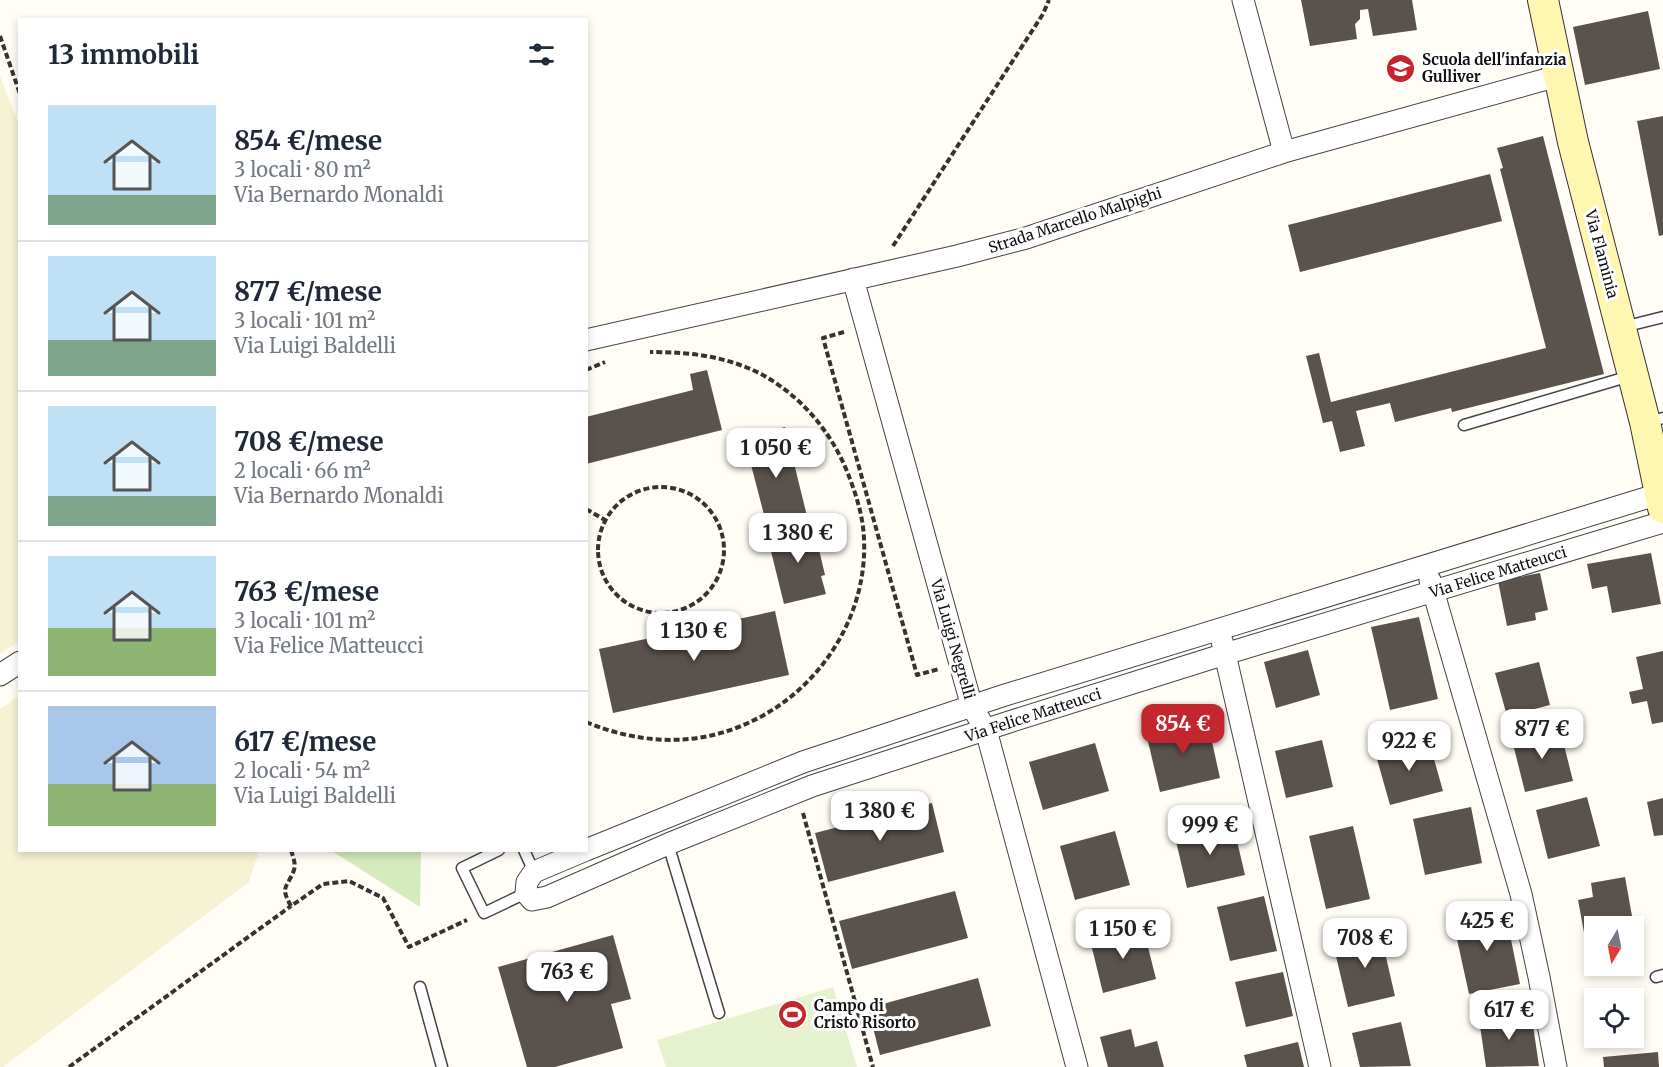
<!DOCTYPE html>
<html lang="it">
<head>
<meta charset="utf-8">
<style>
	body { margin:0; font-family:Merriweather,serif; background:#f6f6f7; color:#1f2937; height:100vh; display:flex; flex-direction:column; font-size:22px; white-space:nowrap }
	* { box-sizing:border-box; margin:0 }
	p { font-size:20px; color:#747a83 }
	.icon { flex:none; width:33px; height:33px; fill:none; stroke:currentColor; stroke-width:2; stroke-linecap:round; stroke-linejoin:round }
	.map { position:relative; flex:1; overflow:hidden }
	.sheet { position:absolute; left:18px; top:18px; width:570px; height:834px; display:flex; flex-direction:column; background:#fff; border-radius:0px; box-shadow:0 3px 9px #0003 }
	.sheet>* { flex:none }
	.needle { width:39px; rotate:190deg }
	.buttons { position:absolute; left:1584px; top:916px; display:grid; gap:12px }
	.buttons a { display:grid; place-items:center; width:60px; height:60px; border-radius:0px; background:#fff; box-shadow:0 3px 9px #0003; font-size:30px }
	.price { position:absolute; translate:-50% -51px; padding:0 14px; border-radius:12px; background:#fff; color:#222; font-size:20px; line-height:39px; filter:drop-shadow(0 2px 3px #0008) }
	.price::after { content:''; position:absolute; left:50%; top:36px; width:18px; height:14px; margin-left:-9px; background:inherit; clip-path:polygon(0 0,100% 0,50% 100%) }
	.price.active { background:#c4262e; color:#fff }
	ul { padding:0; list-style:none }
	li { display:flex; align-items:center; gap:18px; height:150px; padding:0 30px }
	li+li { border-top:2px solid #e0e1e3 }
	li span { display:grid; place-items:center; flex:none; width:168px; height:120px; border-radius:0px; color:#555 }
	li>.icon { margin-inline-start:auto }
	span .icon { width:72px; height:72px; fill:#fffc; stroke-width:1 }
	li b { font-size:26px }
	h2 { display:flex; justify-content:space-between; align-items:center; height:72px; padding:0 30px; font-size:26px }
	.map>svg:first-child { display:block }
	.farmland { fill:#f6f3d4 }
	.green { fill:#d5ebbd }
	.pitch { fill:#e6f2cf }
	.building { fill:#5a524d }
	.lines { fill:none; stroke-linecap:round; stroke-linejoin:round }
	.lane-casing { stroke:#444; stroke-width:13 }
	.street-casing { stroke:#444; stroke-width:23 }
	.secondary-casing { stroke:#333; stroke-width:32 }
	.path { stroke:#333; stroke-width:4; stroke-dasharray:6 3; stroke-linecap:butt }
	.lane { stroke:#fff; stroke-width:10 }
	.street { stroke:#fff; stroke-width:21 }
	.secondary { stroke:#fff6b0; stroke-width:30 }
	.labels { text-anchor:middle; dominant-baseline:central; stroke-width:6; stroke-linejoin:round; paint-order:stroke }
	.poi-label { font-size:15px; font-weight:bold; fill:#111; stroke:#fff; text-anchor:start }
	.street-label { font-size:15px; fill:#111; stroke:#fff }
</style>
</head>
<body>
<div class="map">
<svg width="1663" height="1067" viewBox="0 0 1663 1067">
	<rect width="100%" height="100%" fill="#fffdf5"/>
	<path class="farmland" d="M 0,76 L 20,127 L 20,641 L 0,654 Z
		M 19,696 L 20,850 L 259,851 L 249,882 L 3,1067 L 0,1067 L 0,709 Z"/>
	<path class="green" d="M 332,851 L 421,851 L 420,907 Z"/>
	<path class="pitch" d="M 833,987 L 857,1067 L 666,1067 L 657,1040 Z"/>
	<path class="building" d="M 1301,0 L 1412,0 L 1417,30 L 1373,36 L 1368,9 L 1360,10 L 1360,19 L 1355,24 L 1357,39 L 1310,46 Z
		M 1648,11 L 1660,69 L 1585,85 L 1573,27 Z
		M 1663,116 L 1663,235 L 1659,236 L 1637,121 Z
		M 1543,136 L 1604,374 L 1452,412 L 1451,408 L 1395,422 L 1390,403 L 1356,411 L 1365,446 L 1340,452 L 1332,421 L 1323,423 L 1306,356 L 1319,353 L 1331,402 L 1546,348 L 1500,169 L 1503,168 L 1497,148 Z
		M 1490,174 L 1502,221 L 1300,272 L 1288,225 Z
		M 707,370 L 722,430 L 586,464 L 586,417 L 693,390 L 690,374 Z
		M 785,427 L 808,520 L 768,530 L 744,438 Z
		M 813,524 L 825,575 L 821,576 L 826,594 L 784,604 L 767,535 Z
		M 1651,553 L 1661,604 L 1612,613 L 1607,586 L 1592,589 L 1587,564 Z
		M 1540,573 L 1548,610 L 1535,613 L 1536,620 L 1507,626 L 1498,581 Z
		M 775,611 L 789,675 L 613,713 L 599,649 Z
		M 1419,617 L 1438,699 L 1390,710 L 1371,627 Z
		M 1308,650 L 1320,695 L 1276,708 L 1264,662 Z
		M 1663,651 L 1663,722 L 1652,724 L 1647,701 L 1632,704 L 1629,692 L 1643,689 L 1636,657 Z
		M 1539,662 L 1550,705 L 1507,716 L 1495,673 Z
		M 1207,719 L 1220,778 L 1160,792 L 1146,733 Z
		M 1560,729 L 1573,781 L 1525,792 L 1512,740 Z
		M 1428,738 L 1443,791 L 1390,805 L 1375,752 Z
		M 1322,740 L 1333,787 L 1286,798 L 1275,751 Z
		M 1095,743 L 1109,791 L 1043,810 L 1029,762 Z
		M 1587,797 L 1600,846 L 1548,859 L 1536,810 Z
		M 1663,798 L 1663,835 L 1654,836 L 1647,802 Z
		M 932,803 L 944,852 L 828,882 L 815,833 Z
		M 1471,807 L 1482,863 L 1425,875 L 1413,819 Z
		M 1233,824 L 1245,875 L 1187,888 L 1175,837 Z
		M 1353,826 L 1370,899 L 1326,909 L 1309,836 Z
		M 1115,831 L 1130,885 L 1075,900 L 1060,846 Z
		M 1625,877 L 1634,927 L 1594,927 L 1594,953 L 1588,954 L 1578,900 L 1593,897 L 1591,883 Z
		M 955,891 L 968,938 L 852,969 L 839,921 Z
		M 1264,896 L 1277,951 L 1230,961 L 1217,907 Z
		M 1505,910 L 1520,984 L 1469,994 L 1453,921 Z
		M 1143,927 L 1156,979 L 1103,993 L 1090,940 Z
		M 1379,927 L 1395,996 L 1348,1007 L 1335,952 L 1351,948 L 1348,934 Z
		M 613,935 L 631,999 L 611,1004 L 623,1048 L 555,1067 L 527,1067 L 498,967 Z
		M 1283,972 L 1293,1016 L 1246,1027 L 1235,982 Z
		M 978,978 L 991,1026 L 880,1055 L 868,1008 Z
		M 1531,1012 L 1539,1066 L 1486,1067 L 1479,1019 Z
		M 1401,1022 L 1411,1066 L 1360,1067 L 1352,1033 Z
		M 1131,1029 L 1135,1047 L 1157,1041 L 1164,1067 L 1108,1067 L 1100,1037 Z
		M 1298,1042 L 1304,1067 L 1247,1067 L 1244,1055 Z
		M 1658,1052 L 1659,1067 L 1604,1067 L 1603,1057 Z"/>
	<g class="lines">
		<defs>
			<path id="lane" d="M 1623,327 L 1663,317
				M 1646,422 L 1663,418
				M 1464,425 L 1630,376
				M 668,844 L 719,1013
				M 499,850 L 462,868 L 484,913 L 526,893
				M 524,850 L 534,872
				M 1656,977 L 1663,975
				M 420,987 L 442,1067"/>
			<path id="street" d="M 1243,0 L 1284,152
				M 853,279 L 972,707 L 986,730 L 1077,1067
				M 586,340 L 957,256 L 1026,238 L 1284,152 L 1558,76
				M 1430,580 L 1521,894 L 1539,977 L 1556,1067
				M 1222,641 L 1320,1067
				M 0,675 L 20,662
				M 586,850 L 534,872 L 527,882 L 526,893 L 532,900 L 547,897 L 668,844 L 812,786 L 1009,722 L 1225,654 L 1663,522
				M 586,850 L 803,762 L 1002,696 L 1659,494"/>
			<path id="secondary" d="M 1543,0 L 1573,142 L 1645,422 L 1663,508"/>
		</defs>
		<use href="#lane" class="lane-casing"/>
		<use href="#street" class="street-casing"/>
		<use href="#secondary" class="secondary-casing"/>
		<path class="path" d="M 0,36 L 20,94
			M 893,246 L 1043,14 L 1049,0
			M 844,332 L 823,338 L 917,675 L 939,669
			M 586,370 L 605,362
			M598 550a63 63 0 1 1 126 0a63 63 0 1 1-126 0Z
			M 586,509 L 605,520
			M 586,722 C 637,743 690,747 741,726 C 819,695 873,612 863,527 C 861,511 856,495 850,479 C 834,435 803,397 761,374 C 726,356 689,352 650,352
			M 803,813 L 873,1067
			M 291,850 C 293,857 296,863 294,870 C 288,887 279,886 291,906 L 323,884 L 349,881 L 383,898 L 409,947 L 467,920
			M 69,1067 L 291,906"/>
		<use href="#lane" class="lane"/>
		<use href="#street" class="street"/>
		<use href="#secondary" class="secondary"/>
	</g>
	<defs>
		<symbol id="school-disc" viewBox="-11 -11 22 22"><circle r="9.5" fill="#c4262e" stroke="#fff"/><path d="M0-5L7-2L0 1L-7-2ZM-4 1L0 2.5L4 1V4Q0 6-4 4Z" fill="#fff"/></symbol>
		<symbol id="stadium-disc" viewBox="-11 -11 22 22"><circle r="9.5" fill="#c4262e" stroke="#fff"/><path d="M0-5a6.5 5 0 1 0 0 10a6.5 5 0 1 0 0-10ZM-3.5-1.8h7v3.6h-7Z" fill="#fff"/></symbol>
	</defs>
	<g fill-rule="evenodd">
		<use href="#school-disc" x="1384" y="52" width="33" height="33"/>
		<use href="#stadium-disc" x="776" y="998" width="33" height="33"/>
	</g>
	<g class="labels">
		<g class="poi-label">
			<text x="1422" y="59">Scuola dell'infanzia<tspan x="1422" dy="17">Gulliver</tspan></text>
			<text x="814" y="1005">Campo di<tspan x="814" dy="17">Cristo Risorto</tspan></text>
		</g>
		<g class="street-label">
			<text transform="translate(1075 220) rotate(-18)">Strada Marcello Malpighi</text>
			<text transform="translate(1602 254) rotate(75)">Via Flaminia</text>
			<text transform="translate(1498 572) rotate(-17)">Via Felice Matteucci</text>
			<text transform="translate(953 639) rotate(74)">Via Luigi Negrelli</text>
			<text transform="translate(1033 715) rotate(-18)">Via Felice Matteucci</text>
		</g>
	</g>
</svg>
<div class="buttons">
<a><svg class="needle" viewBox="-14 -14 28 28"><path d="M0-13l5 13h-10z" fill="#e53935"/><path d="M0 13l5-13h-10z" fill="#747a83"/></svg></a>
<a><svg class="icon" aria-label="locate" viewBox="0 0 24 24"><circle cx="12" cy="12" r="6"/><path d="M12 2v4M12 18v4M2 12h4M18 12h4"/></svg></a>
</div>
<b class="price" style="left:776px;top:479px">1 050 €</b>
<b class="price" style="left:798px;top:564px">1 380 €</b>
<b class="price" style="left:694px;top:662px">1 130 €</b>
<b class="price active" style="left:1183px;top:755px">854 €</b>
<b class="price" style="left:1542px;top:760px">877 €</b>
<b class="price" style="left:1409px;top:772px">922 €</b>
<b class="price" style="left:880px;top:842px">1 380 €</b>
<b class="price" style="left:1210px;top:856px">999 €</b>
<b class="price" style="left:1487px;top:952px">425 €</b>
<b class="price" style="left:1123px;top:960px">1 150 €</b>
<b class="price" style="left:1365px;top:969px">708 €</b>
<b class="price" style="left:567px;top:1003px">763 €</b>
<b class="price" style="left:1509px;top:1041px">617 €</b>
<section class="sheet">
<h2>13 immobili<svg class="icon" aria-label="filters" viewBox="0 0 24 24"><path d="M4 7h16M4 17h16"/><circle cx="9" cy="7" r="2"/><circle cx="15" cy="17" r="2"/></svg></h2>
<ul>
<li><span style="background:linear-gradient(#bfe0f5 75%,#7fa58c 0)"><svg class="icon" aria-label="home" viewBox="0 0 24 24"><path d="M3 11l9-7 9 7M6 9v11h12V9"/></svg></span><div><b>854 €/mese</b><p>3 locali · 80 m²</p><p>Via Bernardo Monaldi</p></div></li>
<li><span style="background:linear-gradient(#bfe0f5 70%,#7fa58c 0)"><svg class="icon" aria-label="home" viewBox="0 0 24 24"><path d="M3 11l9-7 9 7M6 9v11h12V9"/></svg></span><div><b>877 €/mese</b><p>3 locali · 101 m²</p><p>Via Luigi Baldelli</p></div></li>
<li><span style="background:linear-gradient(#bfe0f5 75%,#7fa58c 0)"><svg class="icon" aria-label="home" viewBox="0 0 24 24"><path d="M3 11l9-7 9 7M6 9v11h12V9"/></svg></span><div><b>708 €/mese</b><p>2 locali · 66 m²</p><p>Via Bernardo Monaldi</p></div></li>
<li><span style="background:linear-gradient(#bfe0f5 60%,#8fb573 0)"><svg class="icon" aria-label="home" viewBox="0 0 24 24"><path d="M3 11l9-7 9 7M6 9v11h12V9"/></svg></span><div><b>763 €/mese</b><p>3 locali · 101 m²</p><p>Via Felice Matteucci</p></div></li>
<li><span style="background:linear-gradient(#a9c7e8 65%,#8fb573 0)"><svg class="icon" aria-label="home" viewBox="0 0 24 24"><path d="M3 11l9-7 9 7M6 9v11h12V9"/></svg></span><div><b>617 €/mese</b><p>2 locali · 54 m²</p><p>Via Luigi Baldelli</p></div></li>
</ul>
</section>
</div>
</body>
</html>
